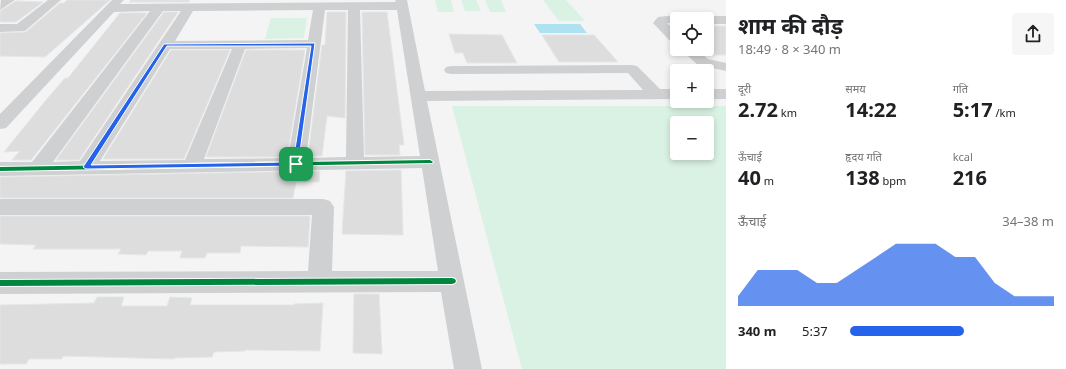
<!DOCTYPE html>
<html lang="hi">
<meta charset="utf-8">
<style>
:root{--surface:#fff;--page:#f6f6f6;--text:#202124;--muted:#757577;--accent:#2563eb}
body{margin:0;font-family:"Noto Sans","Noto Sans Devanagari",sans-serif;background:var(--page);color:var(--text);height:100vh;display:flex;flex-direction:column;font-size:15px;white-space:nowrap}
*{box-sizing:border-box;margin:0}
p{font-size:13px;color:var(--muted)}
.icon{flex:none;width:22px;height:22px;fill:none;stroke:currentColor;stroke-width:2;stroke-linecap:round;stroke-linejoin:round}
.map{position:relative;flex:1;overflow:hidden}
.sheet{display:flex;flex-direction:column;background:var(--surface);width:340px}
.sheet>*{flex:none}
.controls{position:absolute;left:670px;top:12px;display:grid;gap:8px}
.controls a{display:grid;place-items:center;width:44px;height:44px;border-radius:4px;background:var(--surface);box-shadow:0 2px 6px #0003;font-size:20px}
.pin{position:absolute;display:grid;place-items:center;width:34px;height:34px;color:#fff;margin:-17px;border-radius:8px;box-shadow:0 2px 6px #0006}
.round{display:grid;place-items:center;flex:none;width:42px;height:42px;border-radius:4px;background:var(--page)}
.head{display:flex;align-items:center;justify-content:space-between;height:68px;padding:0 12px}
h1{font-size:22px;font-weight:700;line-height:30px}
.stats{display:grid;grid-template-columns:repeat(3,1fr);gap:6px;height:68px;padding:4px 12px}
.stats div{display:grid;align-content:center}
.stats b{font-size:20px;font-weight:700}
.stats small{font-size:11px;font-weight:400}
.stats p{font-size:11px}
.chart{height:112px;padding:8px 12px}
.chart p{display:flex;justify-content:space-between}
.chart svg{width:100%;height:72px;margin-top:4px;fill:var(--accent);opacity:.7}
ul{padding:0 12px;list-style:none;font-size:13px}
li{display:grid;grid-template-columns:64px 48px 1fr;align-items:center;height:30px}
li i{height:10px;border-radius:5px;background:var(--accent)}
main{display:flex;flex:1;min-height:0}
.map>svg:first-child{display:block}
</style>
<main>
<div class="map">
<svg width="726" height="369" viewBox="0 0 726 369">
<rect width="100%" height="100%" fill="#f4f4f4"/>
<g fill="#d9f2e3" fill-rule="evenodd">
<polygon points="435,0 451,0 454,12 438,12"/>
<polygon points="461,0 476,0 481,11 465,11"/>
<polygon points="485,0 501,0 506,12 490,12"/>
<polygon points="543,0 566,0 585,21 559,21"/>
<polygon points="271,18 307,18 304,38 265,39"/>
<path d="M452,106H726V369H522ZM677,123H707V153H677Z"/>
</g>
<polygon fill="#aee2f0" points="534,24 580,24 587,33 540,33"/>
<g fill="#ddddde" stroke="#e5e6e7">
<polygon points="67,0 110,0 45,57 0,56 0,33 26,32 60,3 64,3"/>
<polygon points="131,0 190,0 189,2 129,2"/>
<polygon points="16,1 43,2 16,22 0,22 0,11"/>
<polygon points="164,12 178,12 79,160 56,160"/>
<polygon points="327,12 346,12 345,118 327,116 322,156 308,156 322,45 325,45"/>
<polygon points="362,12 387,12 404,145 399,145 400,155 365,155"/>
<polygon points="120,13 147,13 31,160 12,160 20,151 4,152 46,100 65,78 68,78"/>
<rect x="707" y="26" width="19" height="29"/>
<polygon points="449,34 502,35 517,63 467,63 463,53 455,53"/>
<polygon points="542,35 594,35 618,62 559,62"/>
<polygon points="171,50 230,50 184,159 103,159"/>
<polygon points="246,50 305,50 287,157 206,157"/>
<polygon points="401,170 403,235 342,234 346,171"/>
<polygon points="320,171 319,182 296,182 293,198 0,198 0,177"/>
<polygon points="0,216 310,216 308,247 241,246 240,253 207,253 205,258 180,258 182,251 148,251 146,255 118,254 121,249 33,249 36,245 0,244"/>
<polygon points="354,294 379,294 382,354 353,353"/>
<polygon points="97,297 124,297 121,306 167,306 170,297 192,298 190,305 294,305 294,304 323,303 320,351 245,350 245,351 214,352 212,357 174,358 174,359 63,356 62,359 29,359 26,364 0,364 0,305 94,303"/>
</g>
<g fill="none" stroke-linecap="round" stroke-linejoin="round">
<g fill="#ced0d2" fill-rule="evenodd">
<polygon points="15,0 0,10 1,0"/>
<polygon points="48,0 61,0 25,31 0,32 0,24 17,24"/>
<path d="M112,0H124L120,4L396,2L395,0H407L425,91L643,90L628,73L451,74L446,73L444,70L446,67L451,66L632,65L637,66L660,89H677V99L427,101L482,369H454L441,292L0,294V272L308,271L312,215H0V199H323L330,201L334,207L332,271H438L422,168L0,176V162H32L150,11L114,12L6,128L0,129V114ZM313,10L308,40L175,41L193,11ZM325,10H348L346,157L306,158ZM360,10H397L420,156L364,157ZM163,11H181L80,161L53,162ZM307,48L288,158L204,159L245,49ZM170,49H232L185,160L100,161Z"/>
<polygon points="677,15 683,19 677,19 677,23 667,23 677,33 677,44 672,43 653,23 658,17"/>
<polygon points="707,16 726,16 726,24 707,24 707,19 701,19"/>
<polygon points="680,49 696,49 708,59 726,63 726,71 698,65"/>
<rect x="707" y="89" width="19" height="10"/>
</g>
<g stroke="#fff" stroke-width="2">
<g id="cycleway">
<polygon points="430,160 433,162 432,163 0,171 0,167"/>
<polygon points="452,278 455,279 456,281 455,283 452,284 0,286 0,280"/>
</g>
</g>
<use href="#cycleway" fill="#00873e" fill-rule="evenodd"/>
</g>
<path fill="#2563eb" stroke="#fff" fill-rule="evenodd" d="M315,43L298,166L86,169L83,167L164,44ZM167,46H311L293,162L91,165Z"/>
</svg>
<div class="controls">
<a><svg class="icon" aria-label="locate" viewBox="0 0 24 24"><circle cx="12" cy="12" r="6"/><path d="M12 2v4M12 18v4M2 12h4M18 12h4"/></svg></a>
<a>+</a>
<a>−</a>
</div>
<div class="pin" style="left:296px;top:164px;background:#1e9e55"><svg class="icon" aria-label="arrive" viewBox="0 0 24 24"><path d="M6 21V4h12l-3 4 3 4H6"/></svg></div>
</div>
<section class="sheet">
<div class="head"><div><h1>शाम की दौड़</h1><p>18:49 · 8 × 340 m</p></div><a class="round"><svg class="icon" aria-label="share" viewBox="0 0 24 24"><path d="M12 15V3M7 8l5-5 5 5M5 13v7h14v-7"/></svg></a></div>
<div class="stats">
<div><p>दूरी</p><b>2.72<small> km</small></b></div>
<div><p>समय</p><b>14:22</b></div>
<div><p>गति</p><b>5:17<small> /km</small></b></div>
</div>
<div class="stats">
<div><p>ऊँचाई</p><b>40<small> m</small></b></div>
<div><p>हृदय गति</p><b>138<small> bpm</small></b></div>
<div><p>kcal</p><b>216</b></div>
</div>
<div class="chart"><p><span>ऊँचाई</span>34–38 m</p>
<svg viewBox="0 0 160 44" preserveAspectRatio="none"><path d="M0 44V38L10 22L20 22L30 22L40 30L50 30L60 22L70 14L80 6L90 6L100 6L110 14L120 14L130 30L140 38L150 38L160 38V44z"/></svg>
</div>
<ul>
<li><b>340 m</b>5:37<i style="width:56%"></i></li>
</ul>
</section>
</main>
